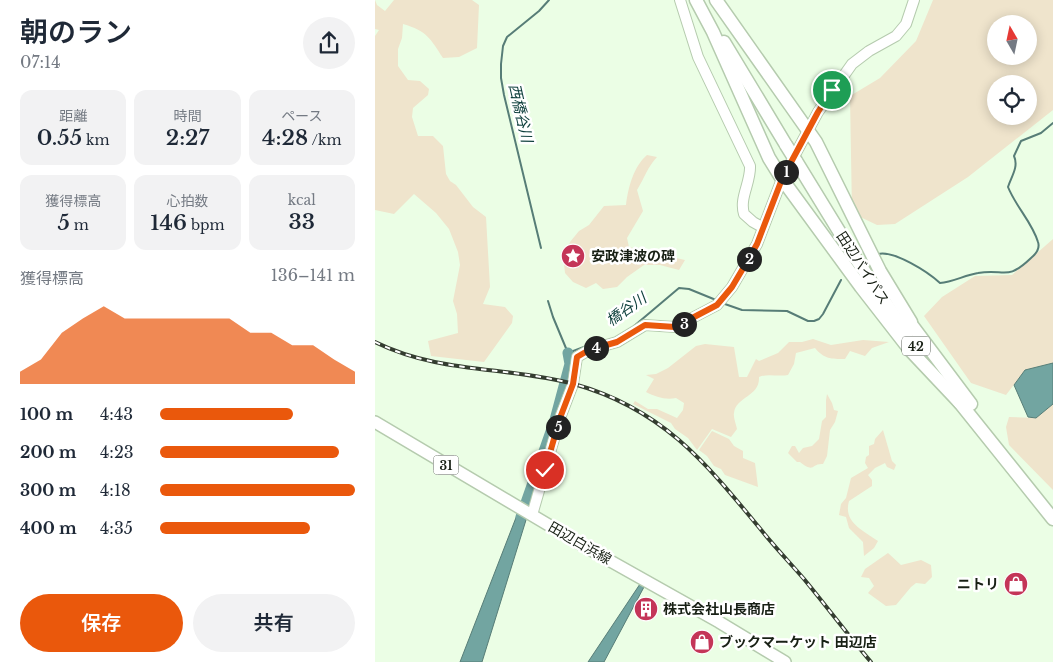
<!DOCTYPE html>
<html lang="ja">
<meta charset="utf-8">
<style>
:root{--surface:#fff;--page:#f2f2f3;--text:#1f2937;--muted:#747a83;--accent:#ea580c}
body{margin:0;font-family:"Libre Baskerville","Noto Sans JP",serif;background:var(--page);color:var(--text);height:100vh;display:flex;flex-direction:column;font-size:19px;white-space:nowrap}
*{box-sizing:border-box;margin:0}
p{font-size:16px;color:var(--muted)}
.icon{flex:none;width:28px;height:28px;fill:none;stroke:currentColor;stroke-width:2;stroke-linecap:round;stroke-linejoin:round}
.map{position:relative;flex:1;overflow:hidden}
.side{display:flex;flex-direction:column;background:var(--surface);width:375px}
.side>*{flex:none}
.needle{width:32px;rotate:351deg}
.buttons{position:absolute;left:612px;top:15px;display:grid;gap:10px}
.buttons a{display:grid;place-items:center;width:50px;height:50px;border-radius:50%;background:var(--surface);box-shadow:0 2px 12px #0003;font-size:25px}
.pin{position:absolute;display:grid;place-items:center;width:42px;height:42px;color:#fff;margin:-21px;border:2px solid #fff;border-radius:50%;box-shadow:0 1px 5px #0007}
.km{position:absolute;width:25px;height:25px;margin:-12px;border-radius:50%;background:#222;color:#fff;font-size:14px;line-height:25px;text-align:center}
.round{display:grid;place-items:center;flex:none;width:52px;height:52px;border-radius:26px;background:var(--page)}
.overview{display:flex;align-items:center;justify-content:space-between;height:85px;padding:0 20px}
h1{font-size:28px;font-weight:600;line-height:38px}
.figures{display:grid;grid-template-columns:repeat(3,1fr);gap:8px;height:85px;padding:5px 20px}
.figures div{display:grid;align-content:center;border-radius:12px;background:var(--page);text-align:center}
.figures b{font-size:21px;font-weight:600}
.figures small{font-size:14px;font-weight:400}
.figures p{font-size:14px}
.chart{height:140px;padding:10px 20px}
.chart p{display:flex;justify-content:space-between}
.chart svg{width:100%;height:90px;margin-top:5px;fill:var(--accent);opacity:.7}
.primary-button{display:flex;gap:10px;margin-top:auto;padding:10px 20px}
.primary-button a{flex:1;height:58px;border-radius:30px;background:var(--accent);color:#fff;font-size:20px;font-weight:600;line-height:58px;text-align:center}
.primary-button a+a{background:var(--page);color:var(--text)}
ul{padding:0 20px;list-style:none;font-size:16px}
li{display:grid;grid-template-columns:80px 60px 1fr;align-items:center;height:38px}
li i{height:12px;border-radius:6px;background:var(--accent)}
main{display:flex;flex:1;min-height:0}
.map>svg:first-child{display:block}
</style>
<main>
<section class="side">
<div class="overview"><div><h1>朝のラン</h1><p>07:14</p></div><a class="round"><svg class="icon" aria-label="share" viewBox="0 0 24 24"><path d="M12 15V3M7 8l5-5 5 5M5 13v7h14v-7"/></svg></a></div>
<div class="figures">
<div><p>距離</p><b>0.55<small> km</small></b></div>
<div><p>時間</p><b>2:27</b></div>
<div><p>ペース</p><b>4:28<small> /km</small></b></div>
</div>
<div class="figures">
<div><p>獲得標高</p><b>5<small> m</small></b></div>
<div><p>心拍数</p><b>146<small> bpm</small></b></div>
<div><p>kcal</p><b>33</b></div>
</div>
<div class="chart"><p><span>獲得標高</span>136–141 m</p>
<svg viewBox="0 0 160 44" preserveAspectRatio="none"><path d="M0 44V38L10 32L20 19L30 12L40 6L50 12L60 12L70 12L80 12L90 12L100 12L110 19L120 19L130 25L140 25L150 32L160 38V44z"/></svg>
</div>
<ul>
<li><b>100 m</b>4:43<i style="width:68%"></i></li>
<li><b>200 m</b>4:23<i style="width:92%"></i></li>
<li><b>300 m</b>4:18<i style="width:100%"></i></li>
<li><b>400 m</b>4:35<i style="width:77%"></i></li>
</ul>
<div class="primary-button"><a>保存</a><a>共有</a></div>
</section>
<div class="map">
<svg width="678" height="662" viewBox="0 0 678 662">
<rect width="100%" height="100%" fill="#ebfee5"/>
<g fill="#efe4cc" fill-rule="evenodd">
<path d="M0,0L2,5L10,11L19,0H97L104,5L102,48L84,57L68,58C55,38 52,31 28,24L27,38L23,49V66L33,80L45,81L54,89L53,95L38,108L37,117L43,136H58L68,146L71,174L75,181L81,185L98,207L111,217L115,287L108,304L130,307L138,316L137,323L109,362L56,356L53,341L83,333L82,314L78,301L85,265L83,252L74,229L61,213L39,194L19,214L0,210V36L4,30L0,29Z"/>
<path d="M558,0H678V110L593,177L520,224L502,225L477,213L475,96L505,78L541,41ZM621,24H654V56H621ZM621,84H654V116H621Z"/>
<path d="M272,155L282,157C272,168 270,177 262,190L268,211L252,238L254,247L310,260L304,270L285,265H269L252,277L242,287L228,289L221,283L211,288L198,282L190,273L189,264L195,242L204,231L214,225L229,206L251,205C253,187 259,166 272,155Z"/>
<polygon points="678,239 678,363 650,370 631,395 596,383 549,316 567,297 600,276 637,275"/>
<path d="M438,339L456,345L488,340L514,342L497,348L490,356L475,351L470,359C456,359 449,359 440,348L421,353L419,364L413,375C403,377 393,373 384,377C385,397 361,396 359,413C358,417 361,424 362,429L356,437L337,429L322,450L313,438L300,429L296,423L258,404L260,401L273,409H282L302,418L308,410L309,403L301,398C290,400 281,397 271,392L279,379L271,375L281,374L293,368L321,346L330,344L359,347L364,377H372L381,359L384,361L403,353L414,342H427Z"/>
<path d="M452,394L457,403L459,410L463,411L460,422L455,430L452,456L448,464C436,463 440,474 425,462H422L413,453L417,446H420L424,453L428,448L437,446L444,439L447,421L451,417V400Z"/>
<polygon points="678,404 678,490 634,445 631,427 634,417 661,418"/>
<path d="M508,430L517,461L521,465L519,470L512,467L510,463L500,468L493,475L497,480V486L474,501C468,522 487,530 503,541L499,548L489,556L488,542L474,528L471,517L464,515L466,504L471,498L476,478L493,468L490,463L491,457L494,455V446L499,444L500,439Z"/>
<polygon points="337,431 354,439 359,446 368,451 368,458 380,463 383,487 350,475 346,469 339,466 332,456 324,450"/>
<polygon points="513,553 526,565 546,560 556,565 557,577 550,584 541,583 536,587 521,605 511,606 493,593 499,586 494,578 486,577 490,569"/>
</g>
<g fill="#72a5a1" stroke="#577d77">
<polygon points="678,363 678,404 661,418 653,417 639,385 650,370"/>
<polygon points="142,515 151,520 107,662 85,662"/>
<polygon points="265,584 269,587 229,662 213,662"/>
</g>
<g fill="none" stroke-linecap="round" stroke-linejoin="round">
<g stroke="#577d77" stroke-width="2">
<polyline points="166,248 129,95 126,78 126,64 128,46 132,37 164,11 174,0"/>
<path d="M503,254C519,250 553,272 565,283C578,282 590,275 603,273C630,268 631,282 656,258C661,254 665,248 663,242C657,222 641,207 633,187C636,177 644,167 639,156L646,141L666,133L678,123"/>
<polyline points="173,301 178,317 193,353 214,345"/>
<polyline points="347,303 367,310 412,311 433,321 439,321 444,319 448,314 466,280"/>
<polyline points="259,326 304,288 314,289 341,300"/>
</g>
<polyline stroke="#72a5a1" stroke-width="11" points="146,517 180,420 195,364 193,353"/>
<g stroke="#b5cbae" stroke-width="12">
<g id="secondary">
<path d="M305,0L323,57L375,166C376,182 364,198 369,214L378,222L387,227"/>
<polyline points="157,515 185,418 198,384 202,357 214,350 242,342 270,325 300,327 342,305 357,287 382,244 407,179 443,112 477,64 494,51 521,36 531,24 539,0"/>
</g>
</g>
<g stroke="#b5cbae" stroke-width="14">
<polyline id="primary" points="0,422 214,549 344,622 410,662"/>
</g>
<g stroke="#b5cbae" stroke-width="15">
<g id="highway">
<polyline points="321,0 338,32 394,158 407,179 486,287 535,350 585,403"/>
<polyline points="341,0 441,142 505,271 536,322"/>
<polyline points="349,42 411,145"/>
<polyline points="421,161 481,259 532,334"/>
<polyline points="530,316 596,404"/>
<polyline points="581,398 678,519"/>
</g>
</g>
<use href="#secondary" stroke="#fff" stroke-width="10"/>
<use href="#primary" stroke="#fff" stroke-width="11"/>
<use href="#highway" stroke="#fff" stroke-width="12"/>
<g stroke="#343d30" stroke-width="4">
<path id="rail" d="M0,342C65,374 132,366 199,384C288,409 331,463 387,531C400,547 415,563 429,579C452,607 473,635 496,662"/>
</g>
<use href="#rail" stroke="#fff" stroke-width="2" stroke-dasharray="5.5" stroke-linecap="butt"/>
<g stroke="#b5cbae" stroke-width="15" stroke-linecap="butt">
<polyline id="highway-bridge" points="411,145 421,161"/>
</g>
<use href="#highway-bridge" stroke="#fff" stroke-width="12"/>
</g>
<g fill="none" stroke-linecap="round" stroke-linejoin="round">
<g stroke="#fff" stroke-width="10">
<polyline id="route" points="170,470 185,418 198,384 202,357 214,350 242,342 270,325 300,327 342,305 357,287 373,260 382,244 407,179 443,112 457,90"/>
</g>
<use href="#route" stroke="#ea580c" stroke-width="6"/>
</g>
<defs>
<g id="sight-disc" transform="scale(1.25)"><circle r="9.5" fill="#c43558" stroke="#fff"/><path d="M0-6L1.8-2.2L6-1.7L2.9 1.2L3.7 5.4L0 3.3L-3.7 5.4L-2.9 1.2L-6-1.7L-1.8-2.2Z" fill="#fff"/></g>
<g id="shop-disc" transform="scale(1.25)"><circle r="9.5" fill="#c43558" stroke="#fff"/><path d="M-5-2.5h2.3a2.7 3.5 0 0 1 5.4 0H5L5.5 6h-11ZM-1.5-2.5h3a1.5 2.3 0 0 0-3 0Z" fill="#fff"/></g>
<g id="building-disc" transform="scale(1.25)"><circle r="9.5" fill="#c43558" stroke="#fff"/><path d="M-4-6H4V6H1V3H-1V6H-4ZM-2.5-4.3h1.7v1.8h-1.7ZM.8-4.3h1.7v1.8H.8ZM-2.5-1h1.7V.8h-1.7ZM.8-1h1.7V.8H.8Z" fill="#fff"/></g>
</defs>
<g fill-rule="evenodd">
<use href="#sight-disc" x="198" y="256"/>
<use href="#shop-disc" x="641" y="584"/>
<use href="#building-disc" x="271" y="609"/>
<use href="#shop-disc" x="327" y="642"/>
</g>
<g text-anchor="middle" dominant-baseline="central" stroke-width="5" stroke-linejoin="round" paint-order="stroke">
<g fill="#fff" stroke="#5d635b" stroke-width="1">
<rect x="527" y="336.5" width="28" height="19" rx="4"/>
<rect x="58.5" y="455.5" width="25" height="19" rx="4"/>
</g>
<g font-size="12" font-weight="bold" fill="#182015">
<text x="541" y="346">42</text>
<text x="71" y="465">31</text>
</g>
<g font-size="14" font-weight="bold" fill="#182015" stroke="#fff" text-anchor="start">
<text x="216" y="256">安政津波の碑</text>
<text x="624" y="584" text-anchor="end">ニトリ</text>
<text x="288" y="609">株式会社山長商店</text>
<text x="344" y="642">ブックマーケット 田辺店</text>
</g>
<g font-size="14" fill="#182015" stroke="#fff">
<text transform="translate(488 268) rotate(57)">田辺バイパス</text>
<text transform="translate(205 543) rotate(30)">田辺白浜線</text>
</g>
<g font-size="15" font-style="italic" fill="#0b3d3a" stroke="#fff">
<text transform="translate(146 113) rotate(77)">西橋谷川</text>
<text transform="translate(251 309) rotate(-35)">橋谷川</text>
</g>
</g>
</svg>
<div class="buttons">
<a><svg class="needle" viewBox="-14 -14 28 28"><path d="M0-13l5 13h-10z" fill="#e53935"/><path d="M0 13l5-13h-10z" fill="#747a83"/></svg></a>
<a><svg class="icon" aria-label="locate" viewBox="0 0 24 24"><circle cx="12" cy="12" r="6"/><path d="M12 2v4M12 18v4M2 12h4M18 12h4"/></svg></a>
</div>
<div class="pin" style="left:457px;top:90px;background:#1e9e55"><svg class="icon" aria-label="arrive" viewBox="0 0 24 24"><path d="M6 21V4h12l-3 4 3 4H6"/></svg></div>
<div class="pin" style="left:170px;top:470px;background:#d93025"><svg class="icon" aria-label="check" viewBox="0 0 24 24"><path d="M5 12l5 5 9-10"/></svg></div>
<b class="km" style="left:411px;top:172px">1</b>
<b class="km" style="left:374px;top:259px">2</b>
<b class="km" style="left:309px;top:324px">3</b>
<b class="km" style="left:221px;top:348px">4</b>
<b class="km" style="left:183px;top:427px">5</b>
</div>
</main>
